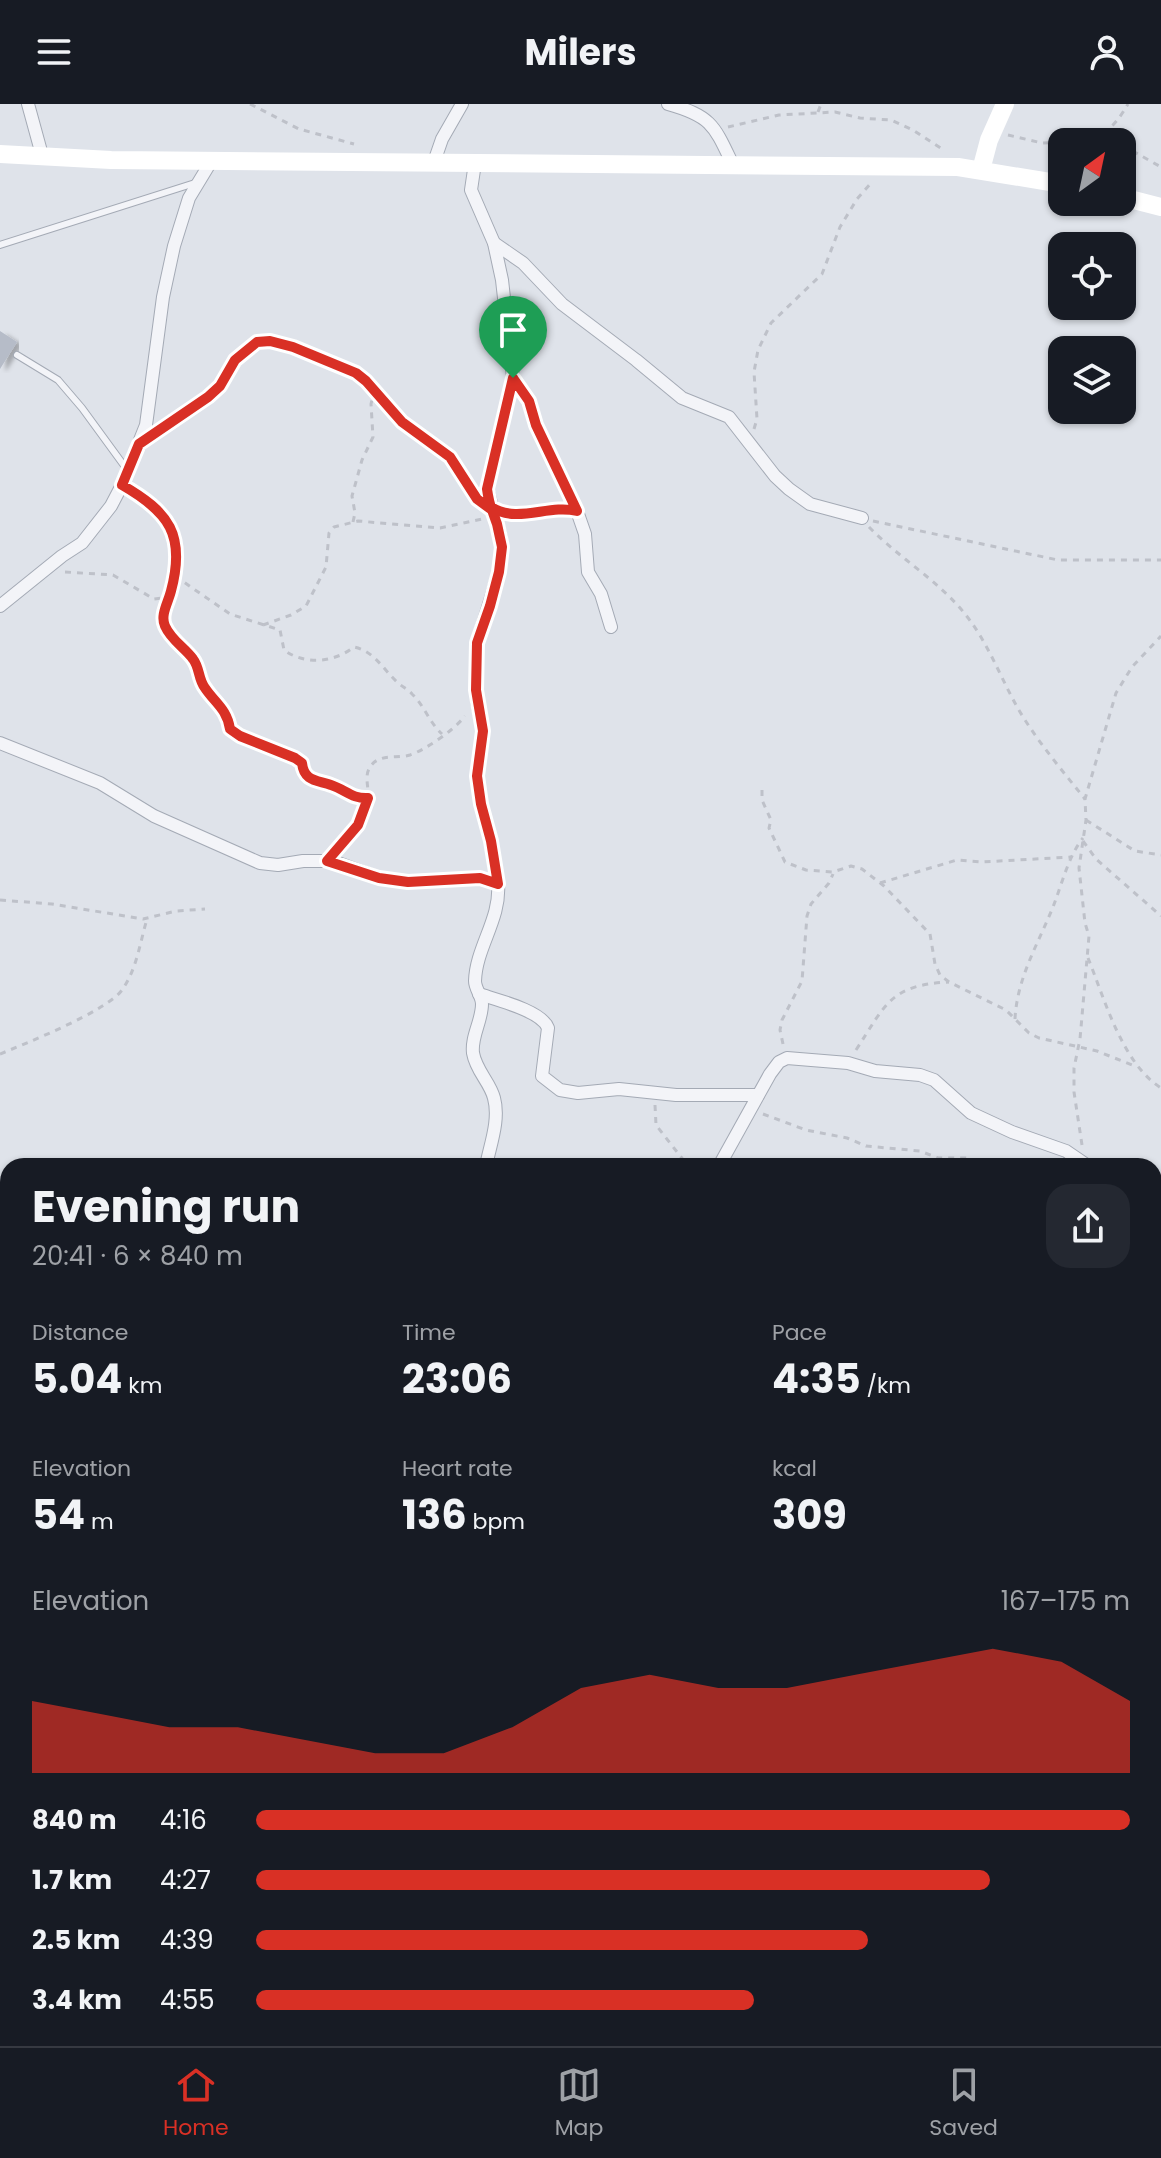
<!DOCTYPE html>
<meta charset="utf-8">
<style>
:root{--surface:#171b24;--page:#242831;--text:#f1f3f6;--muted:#9ea1a6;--line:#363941;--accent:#d93025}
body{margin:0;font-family:Poppins,sans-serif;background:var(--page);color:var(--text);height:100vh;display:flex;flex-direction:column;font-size:30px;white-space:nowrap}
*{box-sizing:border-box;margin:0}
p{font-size:26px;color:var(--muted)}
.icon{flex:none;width:44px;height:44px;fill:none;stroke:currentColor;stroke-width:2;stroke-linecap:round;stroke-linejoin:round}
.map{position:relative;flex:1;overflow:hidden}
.drawer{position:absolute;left:0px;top:1054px;width:1162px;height:888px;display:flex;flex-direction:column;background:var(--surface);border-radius:24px 24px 0 0;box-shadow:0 2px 6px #0004}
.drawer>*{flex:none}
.needle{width:52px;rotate:33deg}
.controls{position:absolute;left:1048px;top:24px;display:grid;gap:16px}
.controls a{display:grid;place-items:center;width:88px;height:88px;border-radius:16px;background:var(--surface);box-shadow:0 2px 6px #0004;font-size:40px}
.pin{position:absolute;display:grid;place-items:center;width:68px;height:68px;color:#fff;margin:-82px -34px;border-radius:50% 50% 50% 0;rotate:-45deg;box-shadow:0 0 8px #0007}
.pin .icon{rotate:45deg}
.round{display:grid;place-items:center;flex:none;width:84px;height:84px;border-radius:24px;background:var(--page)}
.headline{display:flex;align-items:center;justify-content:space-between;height:136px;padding:0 32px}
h1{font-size:44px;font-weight:700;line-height:60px}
.stats{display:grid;grid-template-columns:repeat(3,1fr);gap:12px;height:136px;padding:8px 32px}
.stats div{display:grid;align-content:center}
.stats b{font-size:40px;font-weight:700}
.stats small{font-size:22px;font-weight:400}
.stats p{font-size:22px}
.chart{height:224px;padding:16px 32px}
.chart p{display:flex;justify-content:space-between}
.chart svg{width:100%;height:144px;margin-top:8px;fill:var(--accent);opacity:.7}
ul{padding:0 32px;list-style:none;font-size:26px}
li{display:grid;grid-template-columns:128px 96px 1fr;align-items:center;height:60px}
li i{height:20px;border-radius:10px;background:var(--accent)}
header{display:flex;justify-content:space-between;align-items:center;height:104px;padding:0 32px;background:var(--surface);font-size:36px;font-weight:700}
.tab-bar{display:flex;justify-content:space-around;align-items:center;height:112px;border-top:2px solid var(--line);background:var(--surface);font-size:22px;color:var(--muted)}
.tab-bar a{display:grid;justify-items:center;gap:4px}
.tab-bar .selected{color:var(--accent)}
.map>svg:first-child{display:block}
</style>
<header><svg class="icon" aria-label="menu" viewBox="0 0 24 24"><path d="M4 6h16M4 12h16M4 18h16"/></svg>Milers<svg class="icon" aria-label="person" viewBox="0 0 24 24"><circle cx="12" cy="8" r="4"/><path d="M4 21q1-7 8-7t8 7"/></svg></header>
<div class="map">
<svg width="1161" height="1942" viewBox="0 0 1161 1942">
<defs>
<filter id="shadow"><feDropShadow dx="5.5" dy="3" stdDeviation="2" flood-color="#0004"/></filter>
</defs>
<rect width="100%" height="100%" fill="#dfe3ea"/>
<polygon fill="#b6bcc8" filter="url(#shadow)" points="0,227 17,238 0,265"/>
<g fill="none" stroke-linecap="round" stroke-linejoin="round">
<g stroke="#a4aab5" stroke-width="8">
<g id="lane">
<polyline points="0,141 195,79"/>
<polyline points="17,251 58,276 82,304 128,367"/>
<polyline points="142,338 208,293 220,282 235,256 257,238"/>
</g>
</g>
<g stroke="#a4aab5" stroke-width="14">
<g id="street">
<polyline points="28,0 42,51"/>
<path d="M668,0C711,12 714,21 732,59"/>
<polyline points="434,58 442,35 462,0"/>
<polyline points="475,59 471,86 494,139 502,176 513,274 487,385 500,430 502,443 499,468 477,539 476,554 477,597 483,627 477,672 481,700 491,737 498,780"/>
<polyline points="494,139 523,159 562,200 636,256 682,294 729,313 775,372 789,385 810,400 862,414"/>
<polyline points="513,274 529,297 536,321 577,407"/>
<path d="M491,403C518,420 548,400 577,407L585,430L588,468L601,490L611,523"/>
<polyline points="0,502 62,452 82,439 111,402 122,381 146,321 163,193 174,142 189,94 212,56"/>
<path d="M0,639L100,679L154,712L260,759L278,761L303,757H333L379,774L408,778L480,774L498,780C501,815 476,843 475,877C475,885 482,892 482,900C482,917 471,932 473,949C476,967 490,978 494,994C500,1016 490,1041 486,1062"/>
<path d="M479,890C497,896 542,907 548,924L542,972L560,986L578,989L619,985L676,991H758"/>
<polyline points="719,1062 770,970 779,958 787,954 848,959 875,967 920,971 934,976 971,1009 1012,1028 1066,1047 1088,1062"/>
<polyline points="1154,1127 1161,1114"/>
<polyline points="1154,1539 1161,1542"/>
<polyline points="0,1922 8,1922"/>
<polyline points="74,1942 77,1934"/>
<polyline points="251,1942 256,1934"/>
<polyline points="304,1942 307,1934"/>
<polyline points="332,1942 336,1934"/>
<polyline points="615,1942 620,1934"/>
</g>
</g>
<g stroke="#bec1c9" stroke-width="3" stroke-dasharray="6 6" stroke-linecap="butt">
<polyline points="250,0 299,25 354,40"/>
<polyline points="818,8 821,0"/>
<polyline points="728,23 779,11 835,8 860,14 891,16 913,26 942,45"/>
<polyline points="1008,31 1042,39 1062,38"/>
<path d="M1081,38C1106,31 1115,22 1128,0"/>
<polyline points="1088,38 1109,38"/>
<polyline points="1122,41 1161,63"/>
<polyline points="266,238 293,243 356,269 366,277 402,318 450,353 474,391"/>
<polyline points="754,325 757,315 754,268 758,246 771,219 822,170 840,123 857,95 871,79"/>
<path d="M133,387C173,411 183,441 171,487C168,496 162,506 164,516C166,533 184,543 193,555C200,564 198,575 205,584C215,599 227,605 230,625L240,632L295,654L302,659C305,677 318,676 331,681C346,686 352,695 368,694"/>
<polyline points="873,417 1058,456 1161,456"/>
<polyline points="353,418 355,409 352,392 362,356 373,333 371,300 374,288"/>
<path d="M869,423C899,454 939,477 965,510C991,542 1003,582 1025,616C1043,644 1065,670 1085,695"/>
<polyline points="65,468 113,471 154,495 169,493"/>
<path d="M175,472L230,510L280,526L284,546C304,561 334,559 354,543C374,547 383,565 397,578C402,583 408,585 412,590C424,601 429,618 442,630"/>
<polyline points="263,521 291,511 306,502 326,463 329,429 334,423 358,417 440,424 482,415"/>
<polyline points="762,686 762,696 771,716 769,724 785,758 806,766 833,768 851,762 862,765 884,782 930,830 935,860 940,871 949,878 1006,906 1029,929 1039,934 1097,947 1137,963"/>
<polyline points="1086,716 1135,747 1161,751"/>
<polyline points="1083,737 1096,755 1161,812"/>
<path d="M338,746C352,732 367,714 368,693C369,683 364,672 370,663C379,649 396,655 410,651C427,645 454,626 465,612"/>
<polyline points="880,779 957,756 981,758 1071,753"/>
<polyline points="0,796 52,800 143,815 176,807 205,805"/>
<path d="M1088,854C1105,896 1122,959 1161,984"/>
<path d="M1015,915C1017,874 1038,840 1053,803C1062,780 1068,753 1083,734"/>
<polyline points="783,940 780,926 782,916 802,877 807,812 811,800 829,779 833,770"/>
<path d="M856,946C886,900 890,881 949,878"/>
<path d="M0,950C27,939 107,907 122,886C137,865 140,838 147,815"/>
<polyline points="655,1001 656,1021 688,1062"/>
<polyline points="763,1010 806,1026 847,1034 866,1042 920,1047 938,1054 968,1054 991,1062"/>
<polyline points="1082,1041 1074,988 1074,964 1080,935 1089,832 1085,819 1079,764 1086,716 1085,695 1116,589 1132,563 1161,532"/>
<polyline points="955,1062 964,1055"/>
<polyline points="0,1077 8,1083"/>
<polyline points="0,1169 8,1167"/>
<polyline points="1154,1274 1161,1278"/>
<polyline points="1154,1324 1161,1327"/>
<polyline points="0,1371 8,1368"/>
<polyline points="1154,1387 1161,1402"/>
<polyline points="1154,1497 1161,1483"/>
<polyline points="0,1622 8,1623"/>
<polyline points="1154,1645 1161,1648"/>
<polyline points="0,1695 8,1706"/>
<polyline points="0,1830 8,1830"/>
<polyline points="1154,1897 1161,1895"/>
<polyline points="589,1934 597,1942"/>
<polyline points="962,1934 965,1942"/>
<polyline points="1014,1934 1015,1942"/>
</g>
<use href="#lane" stroke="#f3f4f8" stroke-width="6"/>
<use href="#street" stroke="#f3f4f8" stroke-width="12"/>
<g stroke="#fff" stroke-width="18">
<polyline points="0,50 111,56 958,63 1062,80"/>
<polyline points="981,66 989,36 1005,0"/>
<polyline points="1122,93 1161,103"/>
</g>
</g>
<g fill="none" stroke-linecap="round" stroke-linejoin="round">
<g stroke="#fff" stroke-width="16">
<path id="route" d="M513,274L487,385C488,392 489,399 492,406L477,395L450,353L402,318L366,277L356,269L293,243L270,237L257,238L235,256L220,282L208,293L139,340L122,381C169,408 186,431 171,487C168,499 160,511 165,522C171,536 185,544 193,555C200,564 198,575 205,584C215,599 227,605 230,625L240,632L295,654L302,659C304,678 318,676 331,681C346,686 352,695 368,694L358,721L327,757L379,774L408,778L480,774L498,780L491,737L481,700L477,672L483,627L476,586L477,539L490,502L499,468L502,443L497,420L491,403C518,420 548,400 577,407L536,321L529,297L513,274"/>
</g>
<use href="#route" stroke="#d93025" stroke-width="10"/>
</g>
</svg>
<div class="controls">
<a><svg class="needle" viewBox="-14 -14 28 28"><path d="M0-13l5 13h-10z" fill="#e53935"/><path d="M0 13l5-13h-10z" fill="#9ea1a6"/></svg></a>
<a><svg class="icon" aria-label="locate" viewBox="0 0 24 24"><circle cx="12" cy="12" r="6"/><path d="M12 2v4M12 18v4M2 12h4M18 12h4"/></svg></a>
<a><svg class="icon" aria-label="layers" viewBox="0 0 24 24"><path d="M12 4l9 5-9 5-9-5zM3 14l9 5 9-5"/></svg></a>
</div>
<div class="pin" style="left:513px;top:274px;background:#1e9e55"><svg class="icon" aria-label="arrive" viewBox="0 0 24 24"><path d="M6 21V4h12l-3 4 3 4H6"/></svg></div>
<section class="drawer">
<div class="headline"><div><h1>Evening run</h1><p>20:41 · 6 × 840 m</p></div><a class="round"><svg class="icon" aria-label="share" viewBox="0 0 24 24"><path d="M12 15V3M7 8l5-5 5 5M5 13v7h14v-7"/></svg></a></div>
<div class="stats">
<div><p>Distance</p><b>5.04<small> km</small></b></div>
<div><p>Time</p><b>23:06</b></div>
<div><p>Pace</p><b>4:35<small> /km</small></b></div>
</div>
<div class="stats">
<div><p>Elevation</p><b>54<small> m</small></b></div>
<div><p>Heart rate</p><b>136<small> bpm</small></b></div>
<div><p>kcal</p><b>309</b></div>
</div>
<div class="chart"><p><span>Elevation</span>167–175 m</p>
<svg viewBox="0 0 160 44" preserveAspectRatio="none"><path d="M0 44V22L10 26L20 30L30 30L40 34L50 38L60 38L70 30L80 18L90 14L100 18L110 18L120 14L130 10L140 6L150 10L160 22V44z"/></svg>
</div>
<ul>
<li><b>840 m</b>4:16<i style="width:100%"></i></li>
<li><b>1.7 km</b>4:27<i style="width:84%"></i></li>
<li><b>2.5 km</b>4:39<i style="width:70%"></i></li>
<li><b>3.4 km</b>4:55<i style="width:57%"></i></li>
</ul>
</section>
</div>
<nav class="tab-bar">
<a class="selected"><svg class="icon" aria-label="home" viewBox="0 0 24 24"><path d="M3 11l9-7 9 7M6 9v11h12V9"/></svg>Home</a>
<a><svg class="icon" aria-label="map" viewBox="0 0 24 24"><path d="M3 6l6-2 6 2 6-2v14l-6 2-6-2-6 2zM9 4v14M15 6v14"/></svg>Map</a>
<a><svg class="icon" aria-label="saved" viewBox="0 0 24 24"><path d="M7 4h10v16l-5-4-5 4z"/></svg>Saved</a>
</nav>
